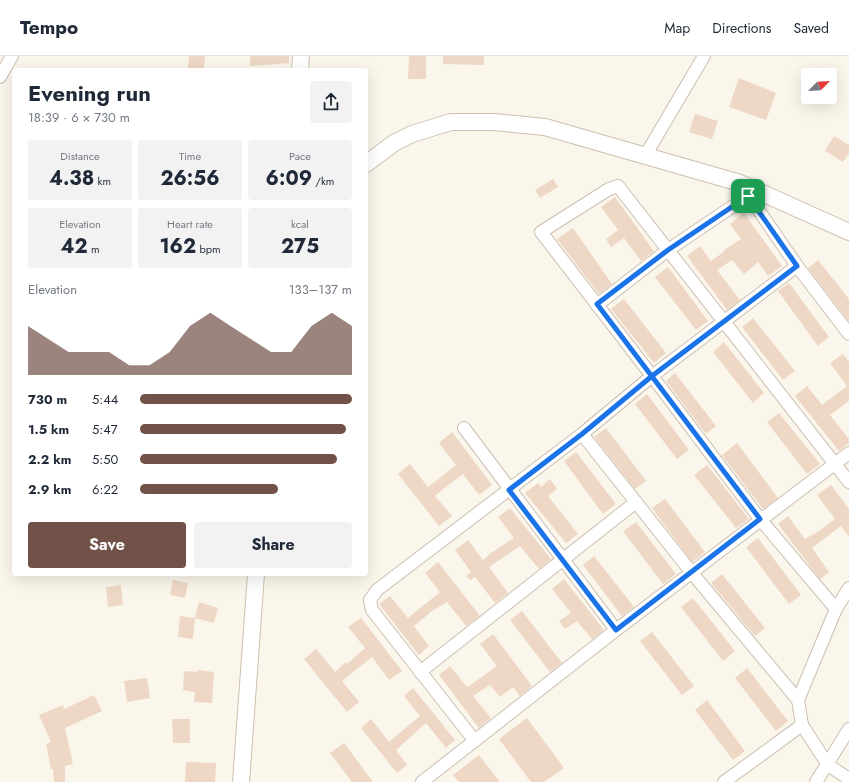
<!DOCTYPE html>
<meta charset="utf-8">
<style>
:root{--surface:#fff;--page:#f2f2f3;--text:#1f2937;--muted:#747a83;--line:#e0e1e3;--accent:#725148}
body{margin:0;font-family:Jost,sans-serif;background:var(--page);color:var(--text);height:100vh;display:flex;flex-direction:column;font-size:15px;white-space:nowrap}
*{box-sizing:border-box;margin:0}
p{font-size:13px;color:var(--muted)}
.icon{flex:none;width:22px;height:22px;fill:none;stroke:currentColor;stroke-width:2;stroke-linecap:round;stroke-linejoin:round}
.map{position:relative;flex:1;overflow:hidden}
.sheet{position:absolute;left:12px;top:12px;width:356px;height:508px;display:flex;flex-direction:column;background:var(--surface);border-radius:4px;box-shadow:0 4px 16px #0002}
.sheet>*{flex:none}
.needle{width:26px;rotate:66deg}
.tools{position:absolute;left:801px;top:12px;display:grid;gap:8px}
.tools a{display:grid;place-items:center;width:36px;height:36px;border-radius:4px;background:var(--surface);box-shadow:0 4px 16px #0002;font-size:20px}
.pin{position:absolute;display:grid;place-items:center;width:34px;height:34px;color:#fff;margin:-17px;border-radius:8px;box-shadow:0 2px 6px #0006}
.round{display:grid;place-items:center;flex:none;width:42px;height:42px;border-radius:4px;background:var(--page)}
.summary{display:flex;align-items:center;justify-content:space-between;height:68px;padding:0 16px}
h1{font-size:22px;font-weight:700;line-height:30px}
.stats{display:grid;grid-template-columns:repeat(3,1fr);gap:6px;height:68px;padding:4px 16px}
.stats div{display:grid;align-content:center;border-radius:4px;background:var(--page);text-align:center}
.stats b{font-size:20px;font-weight:700}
.stats small{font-size:11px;font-weight:400}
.stats p{font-size:11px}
.chart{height:112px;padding:8px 16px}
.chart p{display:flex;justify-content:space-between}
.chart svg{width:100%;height:72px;margin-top:4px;fill:var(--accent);opacity:.7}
.cta{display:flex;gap:8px;margin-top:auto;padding:8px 16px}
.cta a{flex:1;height:46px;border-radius:4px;background:var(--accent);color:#fff;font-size:16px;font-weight:700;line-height:46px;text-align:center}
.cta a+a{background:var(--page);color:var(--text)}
ul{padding:0 16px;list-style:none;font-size:13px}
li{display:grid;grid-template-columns:64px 48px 1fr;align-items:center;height:30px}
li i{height:10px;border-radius:5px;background:var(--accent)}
header{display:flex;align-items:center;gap:24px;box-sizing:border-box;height:56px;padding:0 20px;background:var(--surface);border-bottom:1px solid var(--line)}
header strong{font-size:19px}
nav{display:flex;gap:22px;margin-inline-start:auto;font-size:14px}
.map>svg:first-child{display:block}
</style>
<header>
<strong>Tempo</strong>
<nav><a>Map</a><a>Directions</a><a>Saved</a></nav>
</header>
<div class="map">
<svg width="849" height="726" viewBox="0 0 849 726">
<rect width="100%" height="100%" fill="#fbf6eb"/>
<g fill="#eed8c5">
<polygon points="189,0 205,0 204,14 188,14"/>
<polygon points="250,0 289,0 289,7 250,10"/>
<polygon points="409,0 426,0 426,23 408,23"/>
<polygon points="443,0 484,0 484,9 443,8"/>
<polygon points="739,22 776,37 766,64 729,51"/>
<polygon points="695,58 718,65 712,83 689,76"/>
<polygon points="834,80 849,89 849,97 843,106 825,95"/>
<polygon points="553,123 558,131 540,142 535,134"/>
<polygon points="615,141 654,195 641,205 624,182 611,191 606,183 618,174 601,151"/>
<polygon points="744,157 782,210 768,220 758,206 744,218 732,204 717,214 740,244 727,254 687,200 700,190 711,205 725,195 724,194 741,183 730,168"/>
<polygon points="573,172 612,228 599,238 557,183"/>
<polygon points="818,204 849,243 849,266 808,212"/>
<polygon points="668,211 708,265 696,274 655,221"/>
<polygon points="789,227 829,281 818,290 778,235"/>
<polygon points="624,243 666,297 654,307 611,253"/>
<polygon points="753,262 795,315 783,324 742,271"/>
<polygon points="724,286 764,337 753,347 713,296"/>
<polygon points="843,298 849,306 849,345 830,359 849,383 849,387 839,395 795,340 807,330 822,349 847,330 830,307"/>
<polygon points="675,317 716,370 706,378 666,325"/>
<polygon points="647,338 689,394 677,403 635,348"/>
<polygon points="779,357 820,408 807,418 767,366"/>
<polygon points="606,372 646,425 635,433 594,381"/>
<polygon points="452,376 492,429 479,439 463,418 452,426 435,440 452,460 439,470 398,418 410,408 428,431 456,409 439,387"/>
<polygon points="737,387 778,442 763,453 722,399"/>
<polygon points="576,396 616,448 603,458 564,405"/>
<polygon points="707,409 749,463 736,472 694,419"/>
<polygon points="550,423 557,433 548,440 578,478 566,487 525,437 538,427 541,431"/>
<polygon points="831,429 849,453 849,481 841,470 812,492 829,516 820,523 778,468 788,460 805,483 819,475 835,463 817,439"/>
<polygon points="665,443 705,496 692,506 652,452"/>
<polygon points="510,452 551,503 539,513 520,490 489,511 508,537 495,547 475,521 470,524 466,520 471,516 455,494 468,484 483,504 491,497 514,482 498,461"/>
<polygon points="636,466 676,518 663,528 623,475"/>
<polygon points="758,482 801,539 789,548 746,491"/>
<polygon points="594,500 634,551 622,560 583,509"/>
<polygon points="438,506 480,560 466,570 447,546 432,555 414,570 429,590 419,599 379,548 390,540 408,562 440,536 425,517"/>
<polygon points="722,518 765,572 755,580 711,527"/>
<polygon points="564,523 604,574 592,583 577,565 565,573 559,565 571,557 552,533"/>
<polygon points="173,524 188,527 185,542 170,539"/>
<polygon points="121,529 123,549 108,551 106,531"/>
<polygon points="693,542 735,595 723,605 681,551"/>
<polygon points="199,546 218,552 214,567 195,562"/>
<polygon points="522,555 562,607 550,616 510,564"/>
<polygon points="180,560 195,562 193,583 178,581"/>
<polygon points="361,562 402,615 389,624 372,601 342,625 359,646 347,656 304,603 316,593 335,616 346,606 347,608 365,592 348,571"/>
<polygon points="652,576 694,630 682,639 640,585"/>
<polygon points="493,578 532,630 520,640 513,631 500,641 490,629 473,640 491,662 479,672 439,619 450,610 467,631 479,623 497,610 480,588"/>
<polygon points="747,612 788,665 776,675 735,622"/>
<polygon points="197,614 214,616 212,647 194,646 195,636 183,634 184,615 197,616"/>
<polygon points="147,622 150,642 127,646 124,625"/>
<polygon points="413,632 455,684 446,692 426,667 396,694 407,709 397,717 361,672 371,663 389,686 420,660 404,640"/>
<polygon points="94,639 102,655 65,672 73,708 65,710 65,726 54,726 53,713 51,713 46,688 51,686 39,659 63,649 64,653"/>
<polygon points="707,644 745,695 733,704 695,654"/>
<polygon points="527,662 564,712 544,726 531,726 499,683"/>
<polygon points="172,663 190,663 190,687 173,687"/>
<polygon points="344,687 373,726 352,726 330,697"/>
<polygon points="479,699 500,726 459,726 453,719"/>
<polygon points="186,706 216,707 215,726 185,726"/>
</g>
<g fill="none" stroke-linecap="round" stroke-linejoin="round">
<g stroke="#ccbfb1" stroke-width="14">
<g id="street">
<polyline points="0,21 12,0"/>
<polyline points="645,100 704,0"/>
<polyline points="740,127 797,210 849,278"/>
<polyline points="597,249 668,194 748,140"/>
<polyline points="464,372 616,574"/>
<polyline points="582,378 692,517 798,644"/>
<polyline points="836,553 760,463 652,320 541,176 609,133 618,130 849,426"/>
<polyline points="420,616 636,446"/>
<polyline points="802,669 828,709 849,723"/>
<polyline points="474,684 372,554 370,544 377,534 582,378 652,320 797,210"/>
<polyline points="422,726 616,574 849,397"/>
<polyline points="724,726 802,669 798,644 836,553 849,532"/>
<polyline points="816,726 849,673"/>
</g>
</g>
<g stroke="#cec0af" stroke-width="18">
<g id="secondary">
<polyline points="300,14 301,0"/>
<polyline points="366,108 394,87 412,78 451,66 494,66 545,71 740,127 849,176"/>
<polyline points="241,726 256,518"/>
</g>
</g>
<use href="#street" stroke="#fff" stroke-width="12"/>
<use href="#secondary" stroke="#fff" stroke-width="16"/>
</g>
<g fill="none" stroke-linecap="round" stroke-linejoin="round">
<g stroke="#fff" stroke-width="8">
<polyline id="route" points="748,140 797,210 652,320 582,378 509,434 616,574 760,463 597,248 668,194 748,140"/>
</g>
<use href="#route" stroke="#1a73e8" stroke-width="5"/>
</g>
</svg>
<div class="tools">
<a><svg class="needle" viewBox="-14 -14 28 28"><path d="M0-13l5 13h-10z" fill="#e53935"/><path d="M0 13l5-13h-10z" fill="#747a83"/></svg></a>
</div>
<div class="pin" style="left:748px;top:140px;background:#1e9e55"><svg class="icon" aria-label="arrive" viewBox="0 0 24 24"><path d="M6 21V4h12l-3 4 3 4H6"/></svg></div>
<section class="sheet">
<div class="summary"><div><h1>Evening run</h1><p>18:39 · 6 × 730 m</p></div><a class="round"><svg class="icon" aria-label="share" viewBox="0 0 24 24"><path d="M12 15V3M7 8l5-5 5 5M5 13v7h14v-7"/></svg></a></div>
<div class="stats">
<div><p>Distance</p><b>4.38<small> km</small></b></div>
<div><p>Time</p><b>26:56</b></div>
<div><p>Pace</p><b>6:09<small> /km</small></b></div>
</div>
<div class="stats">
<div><p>Elevation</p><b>42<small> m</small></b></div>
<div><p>Heart rate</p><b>162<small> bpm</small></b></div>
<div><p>kcal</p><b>275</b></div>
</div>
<div class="chart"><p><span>Elevation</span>133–137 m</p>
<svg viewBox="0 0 160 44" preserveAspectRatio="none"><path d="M0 44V14L10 22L20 30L30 30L40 30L50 38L60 38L70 30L80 14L90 6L100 14L110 22L120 30L130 30L140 14L150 6L160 14V44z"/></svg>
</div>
<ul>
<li><b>730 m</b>5:44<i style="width:100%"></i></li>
<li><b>1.5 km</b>5:47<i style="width:97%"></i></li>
<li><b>2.2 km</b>5:50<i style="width:93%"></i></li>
<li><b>2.9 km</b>6:22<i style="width:65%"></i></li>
</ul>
<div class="cta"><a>Save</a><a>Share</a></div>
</section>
</div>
